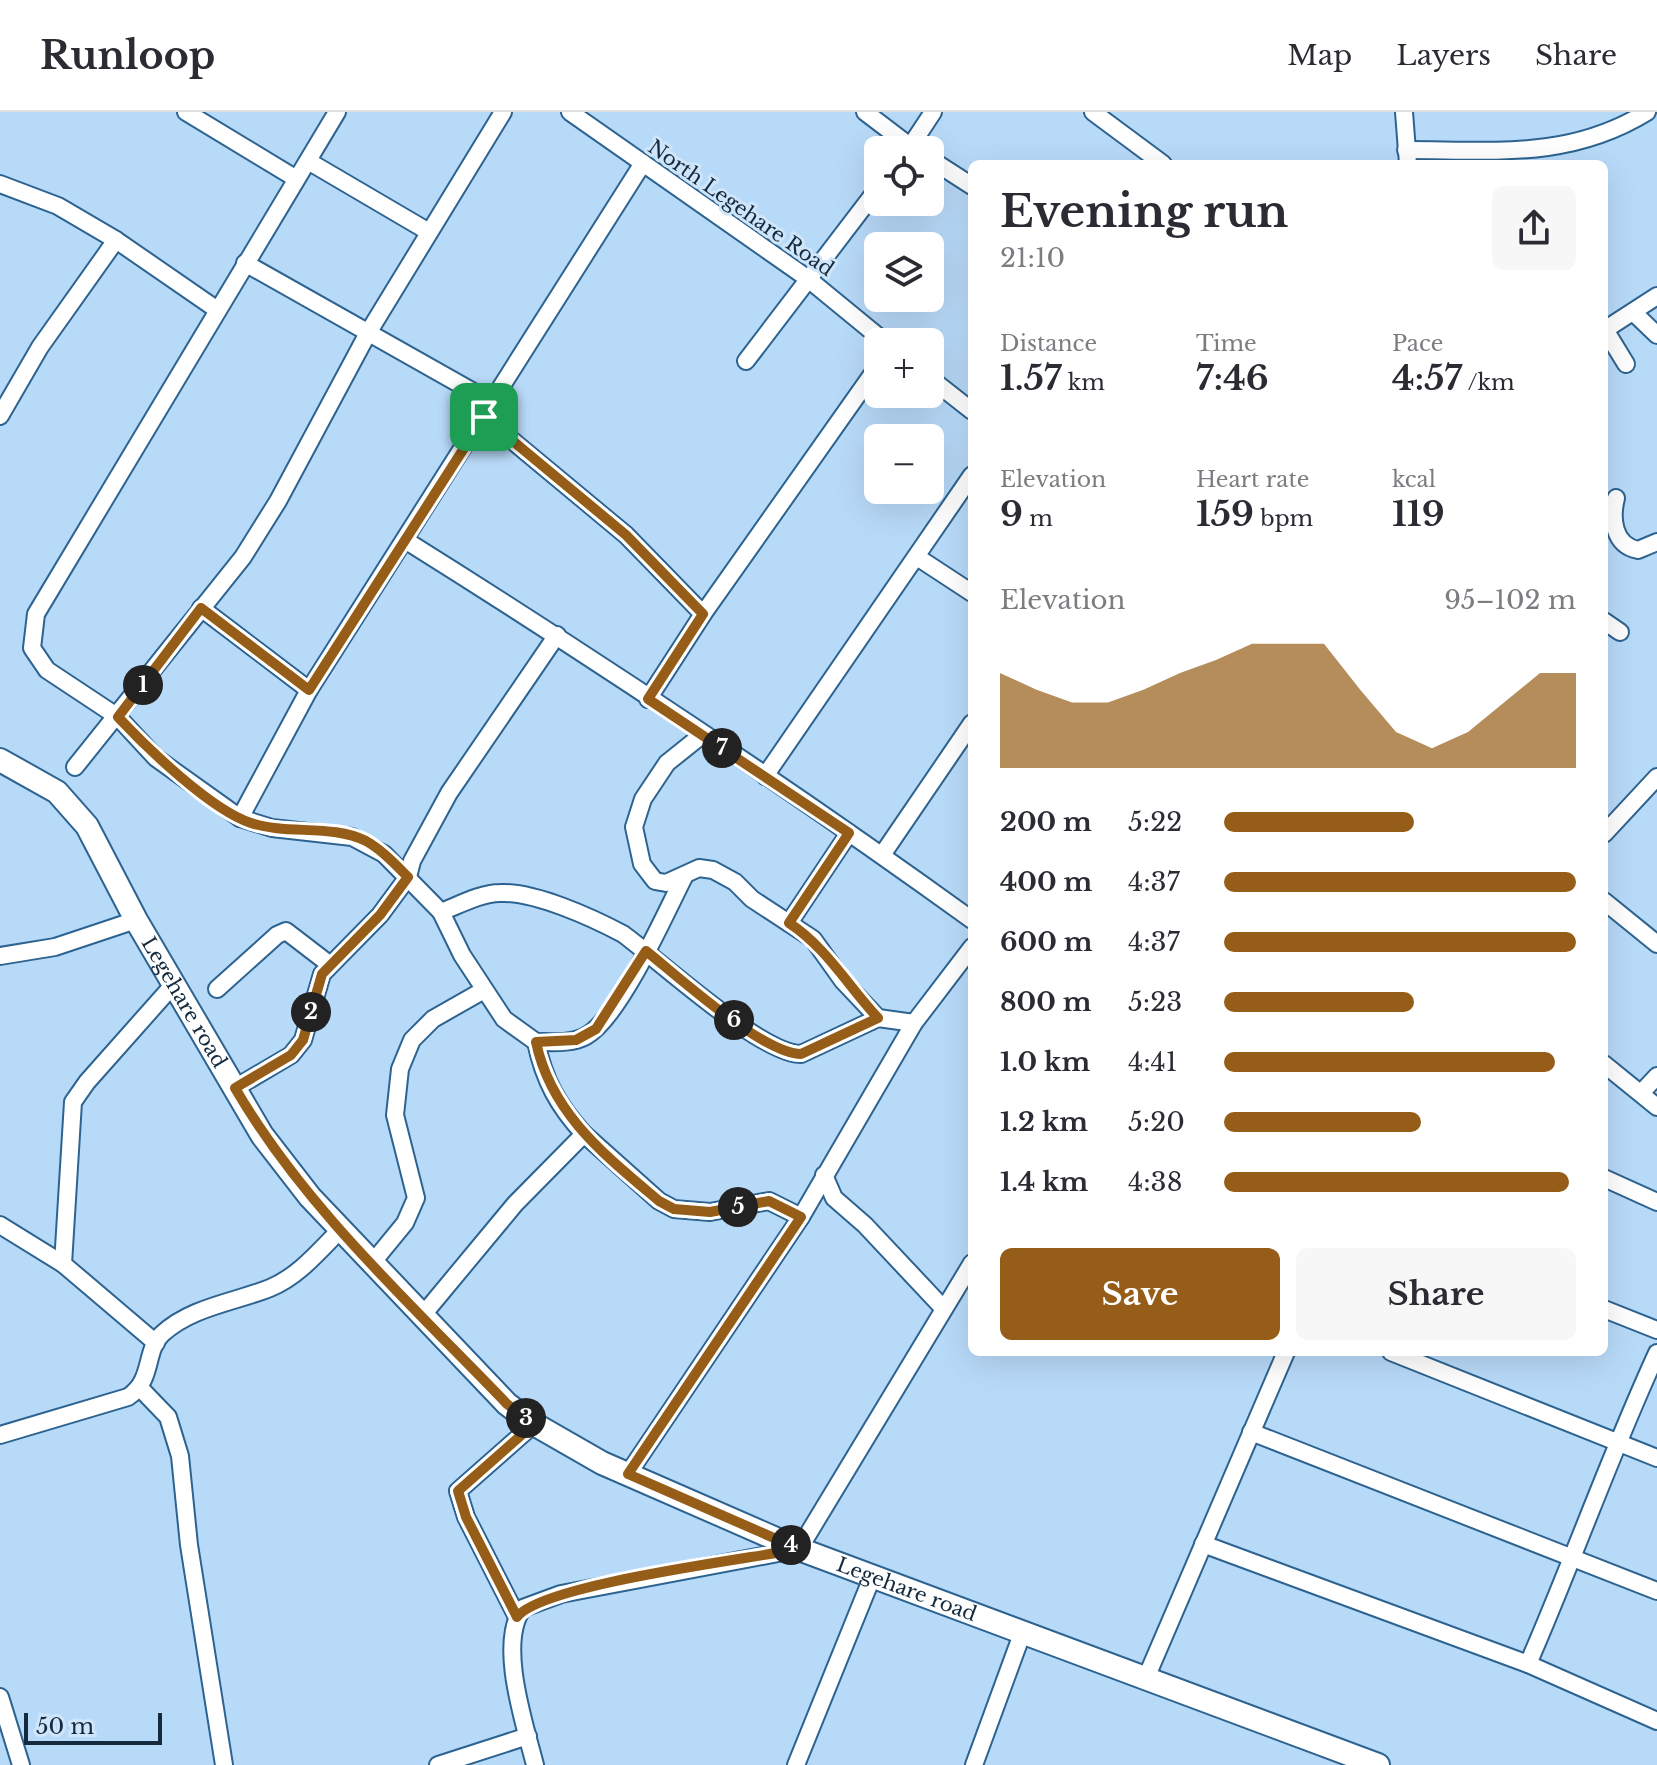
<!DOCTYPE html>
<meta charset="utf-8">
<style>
:root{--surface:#fff;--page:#f7f7f7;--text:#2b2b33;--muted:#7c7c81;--line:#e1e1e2;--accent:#955d17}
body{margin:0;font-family:"Libre Baskerville",serif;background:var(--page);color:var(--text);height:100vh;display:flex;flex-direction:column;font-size:30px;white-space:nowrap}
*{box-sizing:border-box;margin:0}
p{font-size:26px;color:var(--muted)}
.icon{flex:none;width:44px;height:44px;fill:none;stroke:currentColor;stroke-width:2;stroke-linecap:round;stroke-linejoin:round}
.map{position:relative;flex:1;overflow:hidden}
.drawer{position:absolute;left:968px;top:48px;width:640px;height:1196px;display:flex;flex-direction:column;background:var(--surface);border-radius:12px;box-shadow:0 8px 32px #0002}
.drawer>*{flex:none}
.fabs{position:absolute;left:864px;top:24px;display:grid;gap:16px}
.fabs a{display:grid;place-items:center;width:80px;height:80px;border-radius:12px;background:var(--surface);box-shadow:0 8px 32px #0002;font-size:40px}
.scale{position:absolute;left:24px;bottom:20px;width:138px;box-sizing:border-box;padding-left:8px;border:4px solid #142a3e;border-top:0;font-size:22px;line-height:28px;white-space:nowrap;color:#142a3e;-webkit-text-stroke:6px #cfe5fa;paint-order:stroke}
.pin{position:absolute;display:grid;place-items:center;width:68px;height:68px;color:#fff;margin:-34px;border-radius:16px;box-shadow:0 4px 12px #0006}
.km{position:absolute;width:40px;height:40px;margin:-20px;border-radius:50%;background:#222;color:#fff;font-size:22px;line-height:40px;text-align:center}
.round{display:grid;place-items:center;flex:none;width:84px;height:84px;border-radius:12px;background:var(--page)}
.overview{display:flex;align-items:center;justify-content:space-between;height:136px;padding:0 32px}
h1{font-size:44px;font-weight:700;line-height:60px}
.figures{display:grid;grid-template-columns:repeat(3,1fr);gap:12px;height:136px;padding:8px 32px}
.figures div{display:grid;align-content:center}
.figures b{font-size:34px;font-weight:700}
.figures small{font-size:22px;font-weight:400}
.figures p{font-size:22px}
.chart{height:224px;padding:16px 32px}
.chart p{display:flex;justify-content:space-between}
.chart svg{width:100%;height:144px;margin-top:8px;fill:var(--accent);opacity:.7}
.primary-button{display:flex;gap:16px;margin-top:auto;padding:16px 32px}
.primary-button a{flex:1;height:92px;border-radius:12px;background:var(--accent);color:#fff;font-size:32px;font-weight:700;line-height:92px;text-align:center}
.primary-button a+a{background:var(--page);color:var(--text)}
ul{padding:0 32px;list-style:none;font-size:26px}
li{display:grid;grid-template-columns:128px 96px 1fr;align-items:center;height:60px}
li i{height:20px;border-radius:10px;background:var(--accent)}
header{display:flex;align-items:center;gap:48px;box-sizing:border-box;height:112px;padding:0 40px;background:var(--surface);border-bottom:2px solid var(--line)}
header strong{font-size:38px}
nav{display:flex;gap:44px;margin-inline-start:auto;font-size:28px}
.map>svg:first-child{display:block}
</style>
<header>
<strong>Runloop</strong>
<nav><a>Map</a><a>Layers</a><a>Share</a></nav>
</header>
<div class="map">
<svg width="1657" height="1653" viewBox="0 0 1657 1653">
<rect width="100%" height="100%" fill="#b8daf9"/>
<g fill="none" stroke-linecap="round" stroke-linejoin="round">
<g stroke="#2d6390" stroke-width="20">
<g id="minor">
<polyline points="186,0 295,66"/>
<path d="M337,0L36,502L32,536L47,558L118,605L156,646L240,706L272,716L352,725L384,742L441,800L462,843L504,907L536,930C544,968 558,994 584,1022"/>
<polyline points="570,0 807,166 885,230"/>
<polyline points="865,0 915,38"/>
<polyline points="1093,0 1163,52"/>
<polyline points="1404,0 1408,52"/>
<polyline points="908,38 933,0"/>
<path d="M1406,38C1493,38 1569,48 1647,0"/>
<polyline points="930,47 972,74"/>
<polyline points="308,49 429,120"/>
<polyline points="0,72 58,94 116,128 216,197"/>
<polyline points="245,151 493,291"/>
<polyline points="1633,200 1657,223"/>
<polyline points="1604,216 1626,252"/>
<polyline points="1606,217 1657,184"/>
<polyline points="746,249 878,76"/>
<polyline points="930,266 972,299"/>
<polyline points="0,304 40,235 116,128"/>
<polyline points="484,305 626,423 703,502"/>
<path d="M1616,386C1611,406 1613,433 1638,438L1657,430"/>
<path d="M405,428C598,549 788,675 972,808"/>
<polyline points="917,445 972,481"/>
<polyline points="201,496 309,578"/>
<polyline points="1604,509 1620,520"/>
<polyline points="648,587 703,502 878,254"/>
<polyline points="702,623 667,651 643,687 634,715 642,752 655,769 666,771 699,756 713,758 735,770 752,787 813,827 843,869 878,906"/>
<polyline points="75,655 243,445 278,389 368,221 503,0"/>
<polyline points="765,664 972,363"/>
<polyline points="240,706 309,578 643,51"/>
<polyline points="1604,722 1657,665"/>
<polyline points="882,743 972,611"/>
<polyline points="1604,789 1657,832"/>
<path d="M441,800C459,793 481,781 500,781C534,779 593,806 623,822C660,849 761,942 801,942L878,906L914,911"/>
<polyline points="789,811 849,721"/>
<polyline points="0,844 55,835 136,808"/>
<polyline points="217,877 277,823 286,819 329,852"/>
<path d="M536,930C552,930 572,932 586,924C620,905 665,802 684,765"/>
<polyline points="1604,952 1657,995"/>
<polyline points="235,976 291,943 303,928 322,862 380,803 408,765 412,749 449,681 557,523"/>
<polyline points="1642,980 1657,964"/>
<polyline points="824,1063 834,1086 865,1113 943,1196"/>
<polyline points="1604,1066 1657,1090"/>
<polyline points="0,1113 63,1152 156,1231"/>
<polyline points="373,1150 405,1111 416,1086 395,1003 400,957 412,928 433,907 484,878"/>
<polyline points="63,1152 73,990 87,970 174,872"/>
<polyline points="1604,1197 1657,1218"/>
<polyline points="422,1204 515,1092 584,1022 659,1089 674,1097 710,1100 769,1089 801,1105"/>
<polyline points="1391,1240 1657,1346"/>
<polyline points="141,1277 168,1305 180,1344 189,1433 224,1653"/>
<polyline points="1251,1320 1657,1479"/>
<path d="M0,1323L128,1285C154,1268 144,1239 162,1222C191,1195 235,1190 270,1176C299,1164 320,1138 341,1117"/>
<polyline points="628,1362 801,1105 914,911 972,835"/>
<polyline points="1203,1432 1528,1552 1657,1609"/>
<polyline points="517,1505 466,1405 458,1379 534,1312"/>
<path d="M1528,1552C1573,1449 1610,1343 1657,1241"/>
<polyline points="1146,1566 1286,1240"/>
<polyline points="0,1585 21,1653"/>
<polyline points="438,1653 528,1624"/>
<path d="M535,1653C525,1613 497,1531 523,1496L561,1482L799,1437L972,1151"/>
<polyline points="796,1653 873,1463"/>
<polyline points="974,1653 1022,1522"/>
</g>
</g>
<g stroke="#2d6390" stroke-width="26">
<g id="secondary">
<path id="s1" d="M0,648L57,680L87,714L136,808L262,1023L310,1085L507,1292L534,1312L602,1351L799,1437L1378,1653"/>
</g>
</g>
<use href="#minor" stroke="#fff" stroke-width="16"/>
<use href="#secondary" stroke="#fff" stroke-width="22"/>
</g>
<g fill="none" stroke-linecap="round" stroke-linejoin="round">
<g stroke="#fff" stroke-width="16">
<path id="route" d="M484,305L626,423L703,502L648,587L849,721L789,811C826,835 848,874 878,906L801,942C763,942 679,865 646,839L596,917L576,928L536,930C551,1002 606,1044 659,1089L674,1097L710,1100L769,1089L801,1105L628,1362L799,1437C749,1447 542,1472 517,1505L466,1405L458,1379L534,1312L507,1292C412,1193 304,1095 235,976L291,943L303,928L322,862L380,803L408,765C395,752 382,738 366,729C332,712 288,723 251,711C211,698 147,636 118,605L201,496L309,578Z"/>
</g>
<use href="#route" stroke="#955d17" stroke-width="10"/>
</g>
<g text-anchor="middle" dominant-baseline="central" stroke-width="6" stroke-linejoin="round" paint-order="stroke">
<g font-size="20" fill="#142a3e" stroke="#cfe5fa">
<text transform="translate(741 96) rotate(35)">North Legehare Road</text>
<text stroke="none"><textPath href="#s1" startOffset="312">Legehare road</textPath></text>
<text stroke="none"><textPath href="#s1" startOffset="1272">Legehare road</textPath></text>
</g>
</g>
</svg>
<div class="fabs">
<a><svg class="icon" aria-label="locate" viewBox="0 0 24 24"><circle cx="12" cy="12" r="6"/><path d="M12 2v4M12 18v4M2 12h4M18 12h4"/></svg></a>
<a><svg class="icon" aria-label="layers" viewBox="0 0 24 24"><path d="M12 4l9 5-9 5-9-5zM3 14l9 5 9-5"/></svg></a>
<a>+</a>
<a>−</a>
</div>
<div class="scale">50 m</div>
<div class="pin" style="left:484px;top:305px;background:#1e9e55"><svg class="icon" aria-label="arrive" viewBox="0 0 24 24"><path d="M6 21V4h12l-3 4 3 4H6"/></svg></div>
<b class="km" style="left:143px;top:573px">1</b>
<b class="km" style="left:311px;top:900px">2</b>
<b class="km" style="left:526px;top:1306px">3</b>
<b class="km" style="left:791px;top:1433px">4</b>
<b class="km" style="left:738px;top:1095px">5</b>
<b class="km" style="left:734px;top:908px">6</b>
<b class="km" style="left:722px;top:636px">7</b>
<section class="drawer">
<div class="overview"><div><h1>Evening run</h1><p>21:10</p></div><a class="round"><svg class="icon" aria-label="share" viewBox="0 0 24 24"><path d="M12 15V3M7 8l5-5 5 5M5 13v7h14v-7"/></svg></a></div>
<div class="figures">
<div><p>Distance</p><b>1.57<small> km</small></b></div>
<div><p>Time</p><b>7:46</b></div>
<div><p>Pace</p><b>4:57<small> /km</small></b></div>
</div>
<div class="figures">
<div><p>Elevation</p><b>9<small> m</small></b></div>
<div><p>Heart rate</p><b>159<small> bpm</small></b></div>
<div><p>kcal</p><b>119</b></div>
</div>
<div class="chart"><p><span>Elevation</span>95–102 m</p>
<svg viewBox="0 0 160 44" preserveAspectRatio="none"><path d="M0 44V15L10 20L20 24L30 24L40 20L50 15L60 11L70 6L80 6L90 6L100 20L110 33L120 38L130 33L140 24L150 15L160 15V44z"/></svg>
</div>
<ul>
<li><b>200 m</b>5:22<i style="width:54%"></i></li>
<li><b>400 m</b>4:37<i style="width:100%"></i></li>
<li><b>600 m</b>4:37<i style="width:100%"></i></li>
<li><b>800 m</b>5:23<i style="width:54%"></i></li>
<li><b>1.0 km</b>4:41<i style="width:94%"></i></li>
<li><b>1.2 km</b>5:20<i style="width:56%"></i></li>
<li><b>1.4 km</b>4:38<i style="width:98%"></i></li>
</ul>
<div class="primary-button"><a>Save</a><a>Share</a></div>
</section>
</div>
